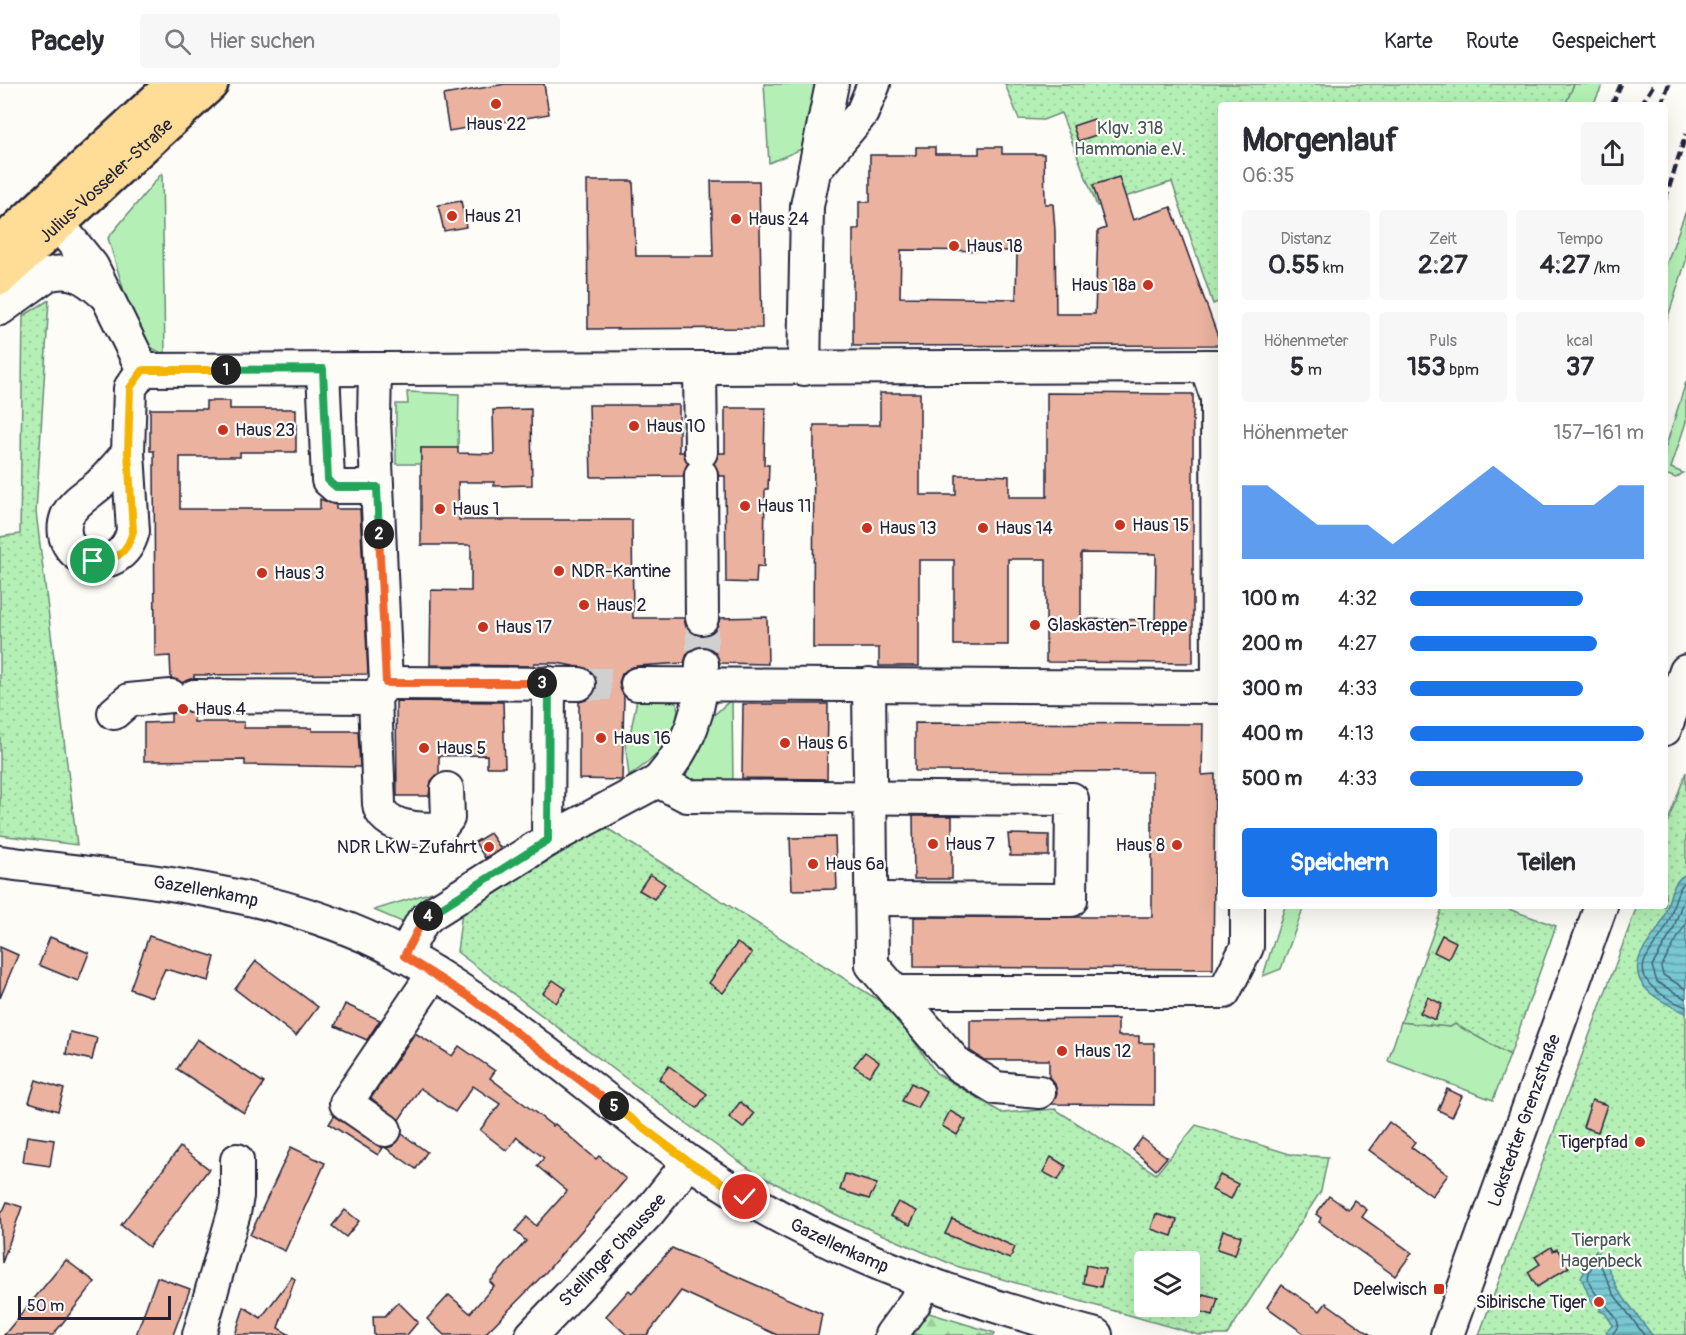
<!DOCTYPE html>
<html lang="de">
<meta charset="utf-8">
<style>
:root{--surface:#fff;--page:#f7f7f7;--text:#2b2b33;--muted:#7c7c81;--line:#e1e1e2;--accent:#1a73e8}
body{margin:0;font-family:Pangolin,sans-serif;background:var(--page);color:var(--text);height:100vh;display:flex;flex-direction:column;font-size:22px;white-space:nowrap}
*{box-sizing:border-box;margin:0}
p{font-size:20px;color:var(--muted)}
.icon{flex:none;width:33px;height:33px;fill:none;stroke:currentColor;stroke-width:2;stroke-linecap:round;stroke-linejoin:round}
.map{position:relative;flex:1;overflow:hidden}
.details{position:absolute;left:1218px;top:18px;width:450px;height:807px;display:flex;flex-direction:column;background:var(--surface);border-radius:6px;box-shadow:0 6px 24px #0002}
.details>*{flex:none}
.tools{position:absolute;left:1134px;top:1167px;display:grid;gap:12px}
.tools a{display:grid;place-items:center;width:66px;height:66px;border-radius:6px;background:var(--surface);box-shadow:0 6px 24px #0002;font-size:30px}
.scale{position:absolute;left:18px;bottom:15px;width:153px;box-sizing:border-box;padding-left:6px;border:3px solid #22223b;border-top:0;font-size:16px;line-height:21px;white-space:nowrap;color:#22223b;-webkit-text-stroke:4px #fdfcf7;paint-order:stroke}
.pin{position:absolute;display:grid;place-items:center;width:51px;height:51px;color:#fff;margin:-26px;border:3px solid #fff;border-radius:50%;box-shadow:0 2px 6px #0007}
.km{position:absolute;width:30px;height:30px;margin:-15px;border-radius:50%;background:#222;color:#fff;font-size:16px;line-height:30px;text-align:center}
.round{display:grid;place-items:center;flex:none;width:63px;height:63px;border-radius:6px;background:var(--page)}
.summary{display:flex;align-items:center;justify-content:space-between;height:102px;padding:0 24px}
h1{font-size:33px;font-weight:800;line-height:45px}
.figures{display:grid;grid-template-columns:repeat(3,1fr);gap:9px;height:102px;padding:6px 24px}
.figures div{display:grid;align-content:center;border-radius:6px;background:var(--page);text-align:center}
.figures b{font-size:26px;font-weight:800}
.figures small{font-size:16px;font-weight:400}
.figures p{font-size:16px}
.chart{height:168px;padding:12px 24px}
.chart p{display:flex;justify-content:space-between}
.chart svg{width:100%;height:108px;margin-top:6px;fill:var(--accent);opacity:.7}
.primary-button{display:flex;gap:12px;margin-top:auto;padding:12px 24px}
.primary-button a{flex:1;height:69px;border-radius:6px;background:var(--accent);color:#fff;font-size:24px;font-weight:800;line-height:69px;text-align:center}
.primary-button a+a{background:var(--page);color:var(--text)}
ul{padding:0 24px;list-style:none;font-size:20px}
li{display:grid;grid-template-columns:96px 72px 1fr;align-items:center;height:45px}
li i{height:15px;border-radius:8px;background:var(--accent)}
header{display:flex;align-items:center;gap:36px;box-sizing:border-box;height:84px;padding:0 30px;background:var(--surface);border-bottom:2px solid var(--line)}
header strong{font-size:28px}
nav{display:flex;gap:33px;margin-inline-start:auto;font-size:21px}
.search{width:420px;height:54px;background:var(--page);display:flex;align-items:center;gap:15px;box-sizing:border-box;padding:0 21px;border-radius:6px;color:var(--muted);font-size:22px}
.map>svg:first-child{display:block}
</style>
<header>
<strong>Pacely</strong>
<div class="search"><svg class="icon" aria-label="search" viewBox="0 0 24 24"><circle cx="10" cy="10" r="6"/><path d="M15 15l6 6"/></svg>Hier suchen</div>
<nav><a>Karte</a><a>Route</a><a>Gespeichert</a></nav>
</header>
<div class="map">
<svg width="1686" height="1251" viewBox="0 0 1686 1251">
<defs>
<pattern id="forest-firs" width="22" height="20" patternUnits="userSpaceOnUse" patternTransform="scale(1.5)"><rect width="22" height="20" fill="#b4f0b5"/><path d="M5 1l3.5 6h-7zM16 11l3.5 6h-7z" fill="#9ace9d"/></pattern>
<pattern id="park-dots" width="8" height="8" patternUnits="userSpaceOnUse" patternTransform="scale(1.5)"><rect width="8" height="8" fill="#b4f0b5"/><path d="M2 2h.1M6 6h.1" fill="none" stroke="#9ace9d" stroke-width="1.8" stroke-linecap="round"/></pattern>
<pattern id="water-rules" width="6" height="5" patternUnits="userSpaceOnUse" patternTransform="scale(1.5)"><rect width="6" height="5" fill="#78c8d2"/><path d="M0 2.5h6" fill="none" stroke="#62a2ac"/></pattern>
</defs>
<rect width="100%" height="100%" fill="#fdfcf7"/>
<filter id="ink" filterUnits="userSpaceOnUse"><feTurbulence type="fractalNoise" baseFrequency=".0167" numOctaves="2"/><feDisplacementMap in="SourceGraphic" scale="12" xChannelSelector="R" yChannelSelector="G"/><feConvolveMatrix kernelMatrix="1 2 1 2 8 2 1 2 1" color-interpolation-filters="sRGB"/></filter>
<g filter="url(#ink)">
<g fill="#b4f0b5" stroke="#6b8978" stroke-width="1.5">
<polygon points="764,0 820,0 804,64 769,79"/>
<polygon points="1574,0 1603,0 1593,21 1565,21"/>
<polygon points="162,89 165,271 139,257 108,154"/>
<polygon points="1686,127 1686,177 1665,242 1665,184"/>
<polygon points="1686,298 1686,338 1671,384 1683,389 1676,394 1665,390 1665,365"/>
<polygon points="407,308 459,310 458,364 421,364 421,380 396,380 396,320 408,320"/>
<path d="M638,610L676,614C685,650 656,674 629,692L625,658L629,656Z"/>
<polygon points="732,615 733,702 690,703 685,695 707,637"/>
<polygon points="445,804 402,838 374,826"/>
<polygon points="1285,822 1304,822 1281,885 1263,892"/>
<polygon points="1401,938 1450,943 1455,940 1510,971 1493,1016 1388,977"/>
</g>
<polygon fill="url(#forest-firs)" stroke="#6b8978" stroke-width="1.5" points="919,1226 995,1249 994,1251 902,1251"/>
<g fill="url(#park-dots)" stroke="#6b8978" stroke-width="1.5" fill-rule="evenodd">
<polygon points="1005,0 1574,0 1565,21 1221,21 1221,217 1213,220 1172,98 1097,122 1061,29 1043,36 1019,35"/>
<polygon points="49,216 36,428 77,761 0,751 0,453 20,450 23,232"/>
<polygon points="1686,688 1686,1251 1479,1251 1637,822 1665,822 1665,745"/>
<path d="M605,743L891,924L936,989L1002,1029L1055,1025L1156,1090L1196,1041L1293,1071L1328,1073L1321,1107L1227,1251H1199L956,1182L841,1133L757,1090L707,1055L457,868L462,828ZM1144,1178H1190V1222H1144Z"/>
<polygon points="1443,822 1500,822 1556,842 1510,971 1455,940 1450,943 1401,938"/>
</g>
<g fill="url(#water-rules)" stroke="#568696" stroke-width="1.5">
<path d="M1686,790V929C1662,918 1626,903 1641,870C1647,858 1658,848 1663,835C1670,819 1669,799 1686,790Z"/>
<polygon points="1596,1167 1607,1181 1618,1206 1652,1251 1608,1251 1606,1248 1613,1241 1605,1229 1600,1227 1600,1222 1592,1219 1581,1193 1584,1189 1582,1184"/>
</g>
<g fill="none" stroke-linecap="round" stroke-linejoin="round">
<g stroke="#446477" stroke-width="1.5">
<path d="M1686,797C1675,806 1674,825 1668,839C1663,851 1654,860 1648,871C1630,897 1667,915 1686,923"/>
<polyline points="1686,808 1673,846 1652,882 1657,898 1686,915"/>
<polyline points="1686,839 1661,883 1663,891 1686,905"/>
<path d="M1612,1251C1614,1247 1619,1244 1618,1239C1614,1221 1571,1200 1596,1179L1602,1184L1613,1209L1644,1251"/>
</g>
</g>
<g fill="#eab29f" stroke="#22223b" stroke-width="1.5" fill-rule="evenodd">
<polygon points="505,0 544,0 549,30 449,47 443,11"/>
<polygon points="1094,35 1099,50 1078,57 1073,42"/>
<path d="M916,63H935V70H979V63H1002V70H1044L1045,120H1053L1055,147L1056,230H1095L1098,147L1106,144L1093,101L1119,93L1133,136L1171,123L1221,261L853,262V145H859V118H870V71H916ZM901,166L1017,167L1016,215L900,213Z"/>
<polygon points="587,97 633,97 636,172 713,172 711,97 759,97 762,244 588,245"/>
<polygon points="461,117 466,143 444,147 438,121"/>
<path d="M880,309H920V411H956V391H988L1009,392V413H1047V309L1193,310V579L1046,578V475H1008V561H954V476H919V582H879V564H813L814,341H880ZM1081,469L1156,470L1155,536L1081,535Z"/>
<polygon points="206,317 230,317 230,325 296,325 296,368 240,368 240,373 180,373 180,425 320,425 320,415 336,421 336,425 360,425 368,590 194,591 194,594 182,599 171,594 170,572 155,573 154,367 150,367 150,325 206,325"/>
<polygon points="589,321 679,321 679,368 683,368 688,380 683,392 591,393"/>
<polygon points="725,324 765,324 764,381 769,381 768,405 765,405 764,483 757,482 756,499 726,498 725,392 719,392 714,379 719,369 725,369"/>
<polygon points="531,325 532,401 494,402 494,398 458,398 459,436 632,436 633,534 684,534 686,543 693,549 703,552 712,549 717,543 720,534 767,533 768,580 720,579 712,565 702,562 693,564 687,570 684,579 637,582 628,585 622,590 619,599 624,611 622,696 579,695 579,618 588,615 594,610 597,601 595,592 589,585 557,579 534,579 534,582 430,581 431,506 471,507 471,461 421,461 421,364 458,364 458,369 494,370 493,326"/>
<polygon points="396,617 503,618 505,683 487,683 487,671 439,672 439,689 431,697 429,712 397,712"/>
<polygon points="743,620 828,620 827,695 742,694"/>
<polygon points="183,625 194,630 194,638 244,638 244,644 312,644 312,647 358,647 360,683 245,681 245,676 144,677 144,639 171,638 171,630"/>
<polygon points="915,639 1203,640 1202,691 1215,690 1213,885 914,883 914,833 1152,833 1152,688 915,687"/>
<polygon points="913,732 952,732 952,795 914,795"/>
<polygon points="490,749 501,765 485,774 475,758"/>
<polygon points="1008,750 1049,751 1049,772 1010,772"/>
<polygon points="835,753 837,805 792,806 790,754"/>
<polygon points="650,790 665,800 654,815 639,806"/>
<polygon points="1442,851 1456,858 1448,875 1434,868"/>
<polygon points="149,852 215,873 209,897 165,885 152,913 130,905"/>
<polygon points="50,853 89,869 78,897 39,881"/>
<polygon points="737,859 752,869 723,909 709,899"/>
<polygon points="0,863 18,871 0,914"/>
<polygon points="256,877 318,923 296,952 235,905"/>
<polygon points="553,896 566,905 556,919 543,909"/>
<polygon points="1428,913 1442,920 1435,936 1420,929"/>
<polygon points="345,920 380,936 367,956 335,942"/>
<polygon points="1118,935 1118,952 1139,952 1139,959 1154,959 1154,1021 1052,1020 1057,1009 1055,1000 1049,993 1049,976 984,976 970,967 970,936"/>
<polygon points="70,948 97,954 92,976 66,970"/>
<polygon points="415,949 452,972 459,962 495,987 490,994 553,1042 555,1040 596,1075 599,1072 626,1095 546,1188 484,1251 444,1251 427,1235 449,1211 470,1229 494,1202 490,1198 526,1157 515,1147 527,1133 536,1142 567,1107 537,1082 544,1074 517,1053 507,1067 480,1046 500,1020 473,1002 455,1028 420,1004 399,1036 371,1014"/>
<polygon points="197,955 264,999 244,1029 177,985"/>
<polygon points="865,968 879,978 869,992 854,982"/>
<polygon points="669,982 707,1010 697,1024 659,995"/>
<polygon points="36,996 64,1005 58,1027 29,1018"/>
<polygon points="911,999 926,1007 917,1024 902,1017"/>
<polygon points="1447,1005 1462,1012 1452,1033 1438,1026"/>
<polygon points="1592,1016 1607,1021 1598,1048 1583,1043"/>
<polygon points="740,1018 754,1030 743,1044 729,1033"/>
<polygon points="950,1027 966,1036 957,1051 942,1042"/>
<polygon points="334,1032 383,1064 378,1071 329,1040"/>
<polygon points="1389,1038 1415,1058 1411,1063 1448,1091 1432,1112 1369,1066"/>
<polygon points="402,1050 427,1068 416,1085 386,1064 393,1062"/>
<polygon points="27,1052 54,1056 50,1082 23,1078"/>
<polygon points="1142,1054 1167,1073 1156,1086 1133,1066"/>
<polygon points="180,1063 209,1085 149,1163 121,1141"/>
<polygon points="291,1063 325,1079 285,1167 250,1151"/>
<polygon points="1051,1073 1066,1082 1058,1096 1043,1088"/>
<polygon points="845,1090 877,1100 869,1115 840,1106"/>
<polygon points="1220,1091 1238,1100 1231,1115 1212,1106"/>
<polygon points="1329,1112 1348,1125 1354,1116 1367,1126 1362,1133 1412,1169 1395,1192 1319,1138 1321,1134 1316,1130"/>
<polygon points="7,1118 22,1123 2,1179 0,1126 3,1127"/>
<polygon points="898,1118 917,1127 910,1141 890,1132"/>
<polygon points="345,1126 359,1137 346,1153 332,1142"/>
<polygon points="1156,1130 1177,1136 1172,1152 1151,1145"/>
<polygon points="952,1135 1015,1163 1010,1175 945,1150"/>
<polygon points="1223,1146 1241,1152 1235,1171 1217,1165"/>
<polygon points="1551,1163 1553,1167 1557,1165 1569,1183 1537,1203 1528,1188 1540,1180 1535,1173"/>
<polygon points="672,1164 822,1230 818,1251 777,1251 681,1207 647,1251 627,1251 606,1232 629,1206 632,1209"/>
<polygon points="66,1176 95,1198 53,1251 4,1251"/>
<polygon points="1086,1181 1105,1185 1101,1203 1083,1199"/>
<polygon points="157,1193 190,1205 173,1251 136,1251"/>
<polygon points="292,1193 295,1195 278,1244 290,1251 235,1251 244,1223 261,1234"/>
<polygon points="1282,1201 1320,1227 1326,1219 1371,1251 1306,1251 1267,1223"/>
<polygon points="1203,1210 1218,1214 1213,1231 1198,1227"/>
<polygon points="398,1218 418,1238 407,1251 374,1251 373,1232 385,1232"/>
</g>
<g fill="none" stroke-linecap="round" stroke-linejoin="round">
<g stroke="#d1d0d1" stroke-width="32" stroke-dasharray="32 16" stroke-linecap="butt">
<polyline points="702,534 702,579"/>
<polyline points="579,600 637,600"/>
</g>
<g stroke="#22223b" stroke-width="36">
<g id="minor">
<polyline points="820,80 862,29 874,0"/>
<polyline points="58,140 92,182 143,286 1221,282"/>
<path d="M0,225L47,191C71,183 86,194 104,210"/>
<polyline points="1206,282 1217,314 1218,601"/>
<polyline points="700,284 701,368"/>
<polyline points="804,285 807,122 832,0"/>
<polyline points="323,286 328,396 336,403 377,403"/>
<path d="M128,369C119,379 110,390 100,400C89,410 73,418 67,432C51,476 120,500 133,447L128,369L130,304L143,286"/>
<polyline points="701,391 702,534"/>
<polyline points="386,599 579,600"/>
<polyline points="637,600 1221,603"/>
<polyline points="869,600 872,881 895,908 1224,908 1247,863 1247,822"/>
<polyline points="194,612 375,613 386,599 374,335 375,285"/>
<path d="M375,613L379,720C381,743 423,748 441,743L448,734L447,705"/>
<polyline points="114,629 129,616 171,612"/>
<polyline points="1665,645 1686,587"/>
<path d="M658,697C689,662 702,627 702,580"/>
<polyline points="548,756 549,599"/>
<path id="s1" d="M0,778C128,795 262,803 380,859C489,912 588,1007 688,1077C811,1162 953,1214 1096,1251"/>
<polyline points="404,872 422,838 431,830 548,756 658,697 687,712 1072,715 1071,816 872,815"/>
<polyline points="895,908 958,981 996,1004 1039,1008"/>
<polyline points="385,1046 346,1019 434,889"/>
<polyline points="199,1251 234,1129 237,1112 237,1076"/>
<path id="s2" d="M532,1251L649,1128L689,1078"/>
<polyline points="891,1251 915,1218 924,1199"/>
<path id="s3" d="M1447,1251L1601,822"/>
</g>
</g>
<g stroke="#22223b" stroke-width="38">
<g id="major">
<polyline points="0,160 173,0"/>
<path id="s4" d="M0,194L211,0"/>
</g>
</g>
<use href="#minor" stroke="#fdfcf7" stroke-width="32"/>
<use href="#major" stroke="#ffdd96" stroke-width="33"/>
<g stroke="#22223b" stroke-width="4.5" stroke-dasharray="9 4.5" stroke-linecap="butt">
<polyline points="1612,21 1621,0"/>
<polyline points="1641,21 1654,0"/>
<polyline points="1661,21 1669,0"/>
<polyline points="1665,116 1686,50"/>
</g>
</g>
</g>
<g fill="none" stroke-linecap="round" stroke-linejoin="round" filter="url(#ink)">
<g stroke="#fff" stroke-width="12">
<path id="split-1" d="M93,477C114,479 128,468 133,447L128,369L130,304L143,286H226"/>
</g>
<g stroke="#fff" stroke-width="12">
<polyline id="split-2" points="226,286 323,285 328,396 336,403 377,403 379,450"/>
</g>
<g stroke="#fff" stroke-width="12">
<polyline id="split-3" points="379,450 386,599 542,599"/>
</g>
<g stroke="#fff" stroke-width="12">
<polyline id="split-4" points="428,832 548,756 549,599 542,599"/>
</g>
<g stroke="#fff" stroke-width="12">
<polyline id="split-5" points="428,832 422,838 404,872 471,914 614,1022"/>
</g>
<g stroke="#fff" stroke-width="12">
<polyline id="split-6" points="614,1022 689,1078 745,1113"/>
</g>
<use href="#split-1" stroke="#f5b400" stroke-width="8"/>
<use href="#split-2" stroke="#22a559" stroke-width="8"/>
<use href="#split-3" stroke="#f0652b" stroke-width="8"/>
<use href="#split-4" stroke="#22a559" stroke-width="8"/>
<use href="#split-5" stroke="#f0652b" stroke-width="8"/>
<use href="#split-6" stroke="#f5b400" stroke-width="8"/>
</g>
<g fill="#c8321e" stroke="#fdfcf7" stroke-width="2">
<circle cx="496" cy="20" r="6"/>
<circle cx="452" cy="132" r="6"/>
<circle cx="736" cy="135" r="6"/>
<circle cx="954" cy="162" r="6"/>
<circle cx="1148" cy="201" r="6"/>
<circle cx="634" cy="342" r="6"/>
<circle cx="223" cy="346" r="6"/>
<circle cx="745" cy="422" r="6"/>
<circle cx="440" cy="425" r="6"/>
<circle cx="1120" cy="441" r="6"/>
<circle cx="867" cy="444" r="6"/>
<circle cx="983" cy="444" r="6"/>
<circle cx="559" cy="487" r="6"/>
<circle cx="262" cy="489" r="6"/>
<circle cx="584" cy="521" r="6"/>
<circle cx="1035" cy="541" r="6"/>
<circle cx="483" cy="543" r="6"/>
<circle cx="183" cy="625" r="6"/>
<circle cx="601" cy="654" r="6"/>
<circle cx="785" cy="659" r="6"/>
<circle cx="424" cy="664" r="6"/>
<circle cx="933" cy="760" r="6"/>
<circle cx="1177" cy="761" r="6"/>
<circle cx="489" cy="763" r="6"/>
<circle cx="813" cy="780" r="6"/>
<circle cx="1062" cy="967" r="6"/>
<circle cx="1640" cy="1058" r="6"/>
<rect x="1433" y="1199" width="12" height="12" rx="3"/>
<circle cx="1599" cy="1218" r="6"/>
</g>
<g text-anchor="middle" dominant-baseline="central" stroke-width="4.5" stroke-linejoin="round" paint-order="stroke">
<g font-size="18" fill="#22223b" stroke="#fdfcf7" text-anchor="start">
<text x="496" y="40" text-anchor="middle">Haus 22</text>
<text x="464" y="132">Haus 21</text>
<text x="748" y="135">Haus 24</text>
<text x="966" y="162">Haus 18</text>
<text x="1136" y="201" text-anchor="end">Haus 18a</text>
<text x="646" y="342">Haus 10</text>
<text x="235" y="346">Haus 23</text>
<text x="757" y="422">Haus 11</text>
<text x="452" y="425">Haus 1</text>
<text x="1132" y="441">Haus 15</text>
<text x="879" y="444">Haus 13</text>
<text x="995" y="444">Haus 14</text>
<text x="571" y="487">NDR-Kantine</text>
<text x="274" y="489">Haus 3</text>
<text x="596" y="521">Haus 2</text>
<text x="1047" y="541">Glaskasten-Treppe</text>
<text x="495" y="543">Haus 17</text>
<text x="195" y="625">Haus 4</text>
<text x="613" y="654">Haus 16</text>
<text x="797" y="659">Haus 6</text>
<text x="436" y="664">Haus 5</text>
<text x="945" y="760">Haus 7</text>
<text x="1165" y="761" text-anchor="end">Haus 8</text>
<text x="477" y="763" text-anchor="end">NDR LKW-Zufahrt</text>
<text x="825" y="780">Haus 6a</text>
<text x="1074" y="967">Haus 12</text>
<text x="1628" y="1058" text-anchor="end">Tigerpfad</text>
<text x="1427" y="1205" text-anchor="end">Deelwisch</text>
<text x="1587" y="1218" text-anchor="end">Sibirische Tiger</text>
</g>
<g font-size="18" fill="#46565a" stroke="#fdfcf7">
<text x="1130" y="44">Klgv. 318<tspan x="1130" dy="21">Hammonia e.V.</tspan></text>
<text x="1601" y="1156">Tierpark<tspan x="1601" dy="21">Hagenbeck</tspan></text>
</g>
<g font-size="18" fill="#22223b" stroke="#fdfcf7">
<text stroke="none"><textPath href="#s4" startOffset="144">Julius-Vosseler-Straße</textPath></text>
<text stroke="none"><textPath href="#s1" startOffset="208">Gazellenkamp</textPath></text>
<text stroke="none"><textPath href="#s3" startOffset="228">Lokstedter Grenzstraße</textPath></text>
<text stroke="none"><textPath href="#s1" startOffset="942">Gazellenkamp</textPath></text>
<text stroke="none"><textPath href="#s2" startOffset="117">Stellinger Chaussee</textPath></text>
</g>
</g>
</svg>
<div class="tools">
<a><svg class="icon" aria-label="layers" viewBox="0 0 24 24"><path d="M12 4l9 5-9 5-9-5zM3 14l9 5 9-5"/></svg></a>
</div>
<div class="scale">50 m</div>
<div class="pin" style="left:93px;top:477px;background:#1e9e55"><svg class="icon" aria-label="arrive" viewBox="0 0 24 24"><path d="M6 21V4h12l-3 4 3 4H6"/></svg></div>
<div class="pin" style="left:745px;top:1113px;background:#d93025"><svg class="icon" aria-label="check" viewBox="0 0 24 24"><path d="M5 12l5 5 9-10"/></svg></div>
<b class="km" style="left:226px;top:286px">1</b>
<b class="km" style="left:379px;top:450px">2</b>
<b class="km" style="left:542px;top:599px">3</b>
<b class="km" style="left:428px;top:832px">4</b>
<b class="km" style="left:614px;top:1022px">5</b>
<section class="details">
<div class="summary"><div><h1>Morgenlauf</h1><p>06:35</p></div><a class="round"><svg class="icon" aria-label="share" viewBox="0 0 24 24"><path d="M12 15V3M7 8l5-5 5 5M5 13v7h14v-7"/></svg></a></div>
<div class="figures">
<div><p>Distanz</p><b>0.55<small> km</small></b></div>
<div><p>Zeit</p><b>2:27</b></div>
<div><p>Tempo</p><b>4:27<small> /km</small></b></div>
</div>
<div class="figures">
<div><p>Höhenmeter</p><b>5<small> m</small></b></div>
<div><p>Puls</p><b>153<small> bpm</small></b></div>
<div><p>kcal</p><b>37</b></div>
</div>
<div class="chart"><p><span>Höhenmeter</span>157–161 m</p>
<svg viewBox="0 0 160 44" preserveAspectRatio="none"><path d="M0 44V14L10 14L20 22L30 30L40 30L50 30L60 38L70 30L80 22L90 14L100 6L110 14L120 22L130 22L140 22L150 14L160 14V44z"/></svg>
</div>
<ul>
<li><b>100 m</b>4:32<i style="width:74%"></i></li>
<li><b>200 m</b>4:27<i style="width:80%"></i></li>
<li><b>300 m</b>4:33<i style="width:74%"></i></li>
<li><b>400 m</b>4:13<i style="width:100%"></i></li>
<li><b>500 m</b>4:33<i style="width:74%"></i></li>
</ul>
<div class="primary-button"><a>Speichern</a><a>Teilen</a></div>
</section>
</div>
